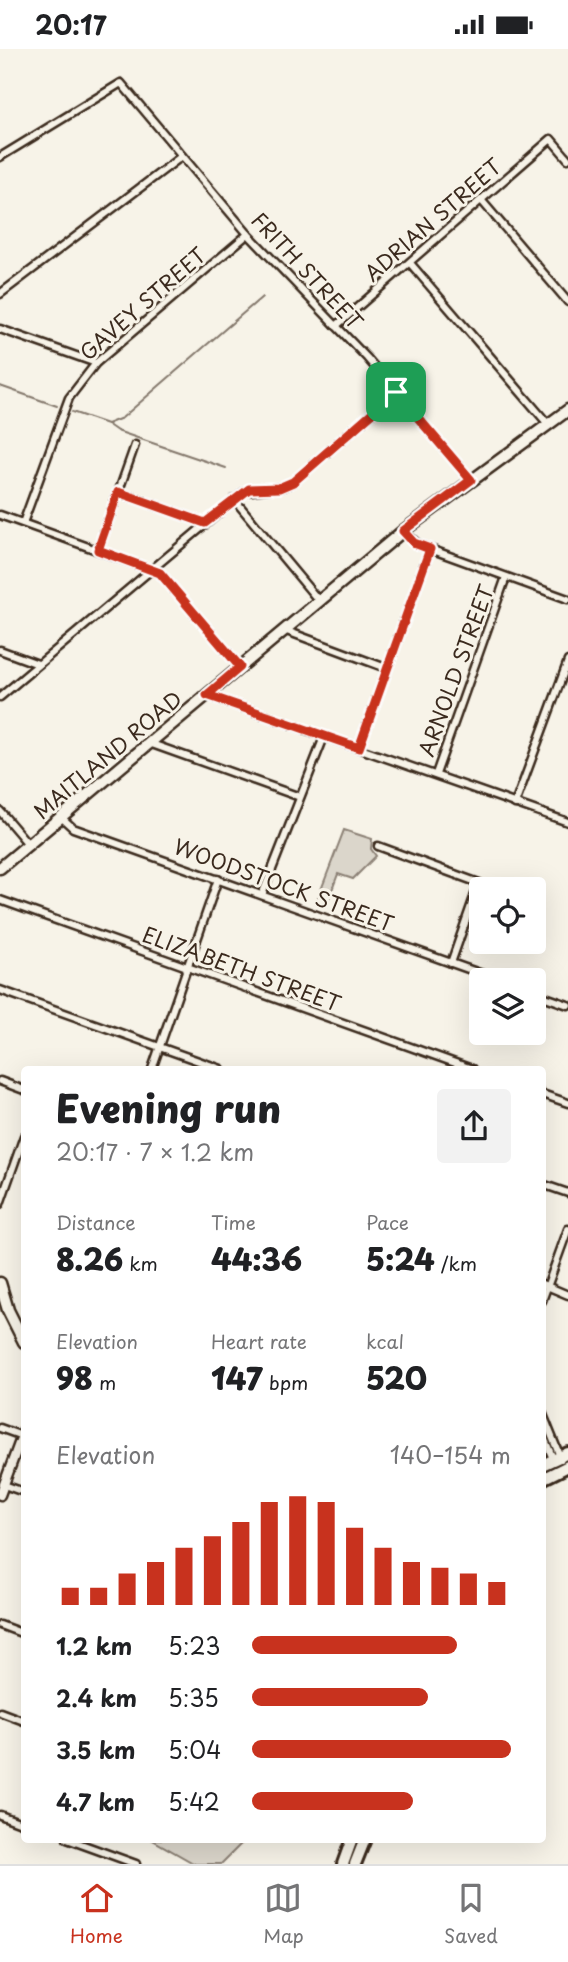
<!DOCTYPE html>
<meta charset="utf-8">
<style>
:root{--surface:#fff;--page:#f2f2f2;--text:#202124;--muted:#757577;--line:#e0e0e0;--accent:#c8321e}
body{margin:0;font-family:"Playpen Sans",sans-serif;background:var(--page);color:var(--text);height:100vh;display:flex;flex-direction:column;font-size:26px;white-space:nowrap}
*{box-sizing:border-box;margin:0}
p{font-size:23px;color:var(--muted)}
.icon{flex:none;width:38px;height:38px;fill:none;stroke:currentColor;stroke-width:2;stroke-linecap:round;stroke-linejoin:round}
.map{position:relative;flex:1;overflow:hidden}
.details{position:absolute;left:21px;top:1017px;width:525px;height:777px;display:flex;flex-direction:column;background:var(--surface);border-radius:7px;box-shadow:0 7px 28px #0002}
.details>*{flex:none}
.controls{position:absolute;left:469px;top:828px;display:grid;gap:14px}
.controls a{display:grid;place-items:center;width:77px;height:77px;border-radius:7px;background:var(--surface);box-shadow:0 7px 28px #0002;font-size:35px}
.pin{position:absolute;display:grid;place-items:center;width:60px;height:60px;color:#fff;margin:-30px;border-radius:14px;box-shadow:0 4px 10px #0006}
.round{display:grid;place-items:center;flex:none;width:74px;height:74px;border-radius:7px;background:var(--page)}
.overview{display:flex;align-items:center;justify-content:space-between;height:119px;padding:0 35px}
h1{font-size:38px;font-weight:800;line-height:52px}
.stats{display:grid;grid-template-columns:repeat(3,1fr);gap:10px;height:119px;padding:7px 35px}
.stats div{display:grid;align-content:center}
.stats b{font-size:30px;font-weight:800}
.stats small{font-size:19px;font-weight:400}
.stats p{font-size:19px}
.chart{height:196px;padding:14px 35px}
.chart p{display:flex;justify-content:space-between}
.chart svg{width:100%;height:126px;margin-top:7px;stroke:var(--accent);stroke-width:6}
ul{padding:0 35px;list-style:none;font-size:23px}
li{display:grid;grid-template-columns:112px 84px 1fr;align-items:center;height:52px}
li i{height:18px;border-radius:9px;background:var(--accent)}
.status{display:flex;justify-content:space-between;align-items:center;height:49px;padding:0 35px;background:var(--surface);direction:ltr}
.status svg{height:19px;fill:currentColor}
.menu{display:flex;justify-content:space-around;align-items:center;height:98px;border-top:2px solid var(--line);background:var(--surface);font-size:19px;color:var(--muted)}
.menu a{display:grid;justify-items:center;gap:4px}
.menu .on{color:var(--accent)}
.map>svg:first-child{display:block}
</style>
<div class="status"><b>20:17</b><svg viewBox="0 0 49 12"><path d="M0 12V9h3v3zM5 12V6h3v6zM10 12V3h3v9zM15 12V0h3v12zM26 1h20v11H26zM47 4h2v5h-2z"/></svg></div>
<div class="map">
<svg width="568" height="1815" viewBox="0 0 568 1815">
<rect width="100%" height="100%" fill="#f7f3e8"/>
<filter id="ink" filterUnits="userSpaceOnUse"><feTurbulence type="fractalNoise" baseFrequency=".0143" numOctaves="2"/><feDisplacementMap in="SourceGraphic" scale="14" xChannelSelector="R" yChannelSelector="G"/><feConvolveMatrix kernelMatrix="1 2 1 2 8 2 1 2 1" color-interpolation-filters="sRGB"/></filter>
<g filter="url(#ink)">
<g fill="#dbd6cb" stroke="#8b8074" stroke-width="2">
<polygon points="344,781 372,790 371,800 376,807 353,830 338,825 326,857 316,854"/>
<polygon points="151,1790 246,1790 221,1815 195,1815"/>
</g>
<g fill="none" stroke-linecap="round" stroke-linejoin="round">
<g stroke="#84786c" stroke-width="2">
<polyline points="0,337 57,357"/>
<polyline points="72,363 107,375 117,382 226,419"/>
<polyline points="107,375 122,369 262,248"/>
</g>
<g stroke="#3b2a1e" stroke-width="11">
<g id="minor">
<polyline points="0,108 121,34 248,185 367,309 471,431"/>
<polyline points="482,152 568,253"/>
<polyline points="410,214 548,375"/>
<polyline points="0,245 182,107"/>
<polyline points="336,277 551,90 568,110"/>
<polyline points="0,280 96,314"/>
<polyline points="118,443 205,474"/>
<polyline points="234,450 319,552"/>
<polyline points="0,466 160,524 240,618"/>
<polyline points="23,474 69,349 96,314 248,185"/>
<polyline points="403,482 419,496 568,550"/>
<polyline points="98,501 135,396"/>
<polyline points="284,581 386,619"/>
<polyline points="0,601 38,615"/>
<polyline points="207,646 568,773"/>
<polyline points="0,648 244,443 283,438 293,433 396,343"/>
<polyline points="149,694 300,748"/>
<polyline points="359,699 430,500"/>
<polyline points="436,725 506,528"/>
<polyline points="515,755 568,612"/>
<polyline points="0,762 29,796"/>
<polyline points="61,768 73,779 499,931"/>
<polyline points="378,797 479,834 451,914"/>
<polyline points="262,846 324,688"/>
<polyline points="0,851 472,1020"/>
<polyline points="0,941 221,1020"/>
<polyline points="534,944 568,956"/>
<polyline points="152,1020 218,830"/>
<polyline points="0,1032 24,1041"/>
<polyline points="542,1045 568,1054"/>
<polyline points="542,1135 568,1144"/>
<polyline points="0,1155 24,1087"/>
<polyline points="542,1235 568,1246"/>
<polyline points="542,1252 568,1180"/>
<polyline points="542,1363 561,1410"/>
<polyline points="0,1379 22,1387"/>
<polyline points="542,1384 554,1412"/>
<polyline points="4,1436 24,1443"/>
<polyline points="0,1576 24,1585"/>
<polyline points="0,1663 24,1672"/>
<polyline points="0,1766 24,1775"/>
<polyline points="67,1790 136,1815"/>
</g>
</g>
<g stroke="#3b2a1e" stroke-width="13">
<polyline id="tertiary" points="0,1446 24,1381"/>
</g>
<g stroke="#3b2a1e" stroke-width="15">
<g id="primary">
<polyline points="0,819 403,482 568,361"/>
<polyline points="0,1234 8,1261 24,1293"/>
</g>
</g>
<g stroke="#3b2a1e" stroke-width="16">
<g id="trunk">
<polyline points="542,1416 568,1404"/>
<polyline points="542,1430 568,1417"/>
<polyline points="343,1815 352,1790"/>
<polyline points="355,1815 365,1790"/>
</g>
</g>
<use href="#minor" stroke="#f7f3e8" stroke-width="6"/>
<use href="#tertiary" stroke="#f7f3e8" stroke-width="8"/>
<use href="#primary" stroke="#f7f3e8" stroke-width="10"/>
<use href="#trunk" stroke="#f7f3e8" stroke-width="10"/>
</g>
</g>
<g fill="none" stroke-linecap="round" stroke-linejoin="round" filter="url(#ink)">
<g stroke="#fff" stroke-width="14">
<polygon id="route" points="396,343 471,431 403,482 414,494 430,500 359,699 207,646 240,618 160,524 98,501 118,443 205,474 249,440 279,439 293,433"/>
</g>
<use href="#route" stroke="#c8321e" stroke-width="9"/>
</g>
<g text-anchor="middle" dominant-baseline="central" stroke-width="6" stroke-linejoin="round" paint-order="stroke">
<g font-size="21" fill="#3b2a1e" stroke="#f7f3e8">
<text transform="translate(432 170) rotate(-41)">ADRIAN STREET</text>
<text transform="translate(308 221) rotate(47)">FRITH STREET</text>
<text transform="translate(142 254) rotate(-41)">GAVEY STREET</text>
<text transform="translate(455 621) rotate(-70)">ARNOLD STREET</text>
<text transform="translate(107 705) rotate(-40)">MAITLAND ROAD</text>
<text transform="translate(284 835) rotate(20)">WOODSTOCK STREET</text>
<text transform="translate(242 919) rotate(20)">ELIZABETH STREET</text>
</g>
</g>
</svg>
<div class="controls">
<a><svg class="icon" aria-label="locate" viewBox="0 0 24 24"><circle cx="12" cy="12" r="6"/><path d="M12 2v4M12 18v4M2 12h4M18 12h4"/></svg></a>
<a><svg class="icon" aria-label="layers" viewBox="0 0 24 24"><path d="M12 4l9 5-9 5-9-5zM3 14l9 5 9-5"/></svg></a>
</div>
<div class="pin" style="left:396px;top:343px;background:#1e9e55"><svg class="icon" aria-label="arrive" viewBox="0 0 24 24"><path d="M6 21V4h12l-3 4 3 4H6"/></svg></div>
<section class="details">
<div class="overview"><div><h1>Evening run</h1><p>20:17 · 7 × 1.2 km</p></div><a class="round"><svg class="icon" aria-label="share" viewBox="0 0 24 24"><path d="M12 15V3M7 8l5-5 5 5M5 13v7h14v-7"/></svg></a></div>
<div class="stats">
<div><p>Distance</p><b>8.26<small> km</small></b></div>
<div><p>Time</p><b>44:36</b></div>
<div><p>Pace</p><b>5:24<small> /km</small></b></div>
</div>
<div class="stats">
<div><p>Elevation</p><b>98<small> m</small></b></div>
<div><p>Heart rate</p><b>147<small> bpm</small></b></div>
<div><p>kcal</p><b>520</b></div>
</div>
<div class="chart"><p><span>Elevation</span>140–154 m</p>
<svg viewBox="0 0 160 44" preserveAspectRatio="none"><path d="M5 44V38M15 44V38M25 44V33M35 44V29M45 44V24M55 44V20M65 44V15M75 44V8M85 44V6M95 44V8M105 44V17M115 44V24M125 44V29M135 44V31M145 44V33M155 44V36"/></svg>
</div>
<ul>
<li><b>1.2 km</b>5:23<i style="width:79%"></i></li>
<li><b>2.4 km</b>5:35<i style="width:68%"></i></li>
<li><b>3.5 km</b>5:04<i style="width:100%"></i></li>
<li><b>4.7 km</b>5:42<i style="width:62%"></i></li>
</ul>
</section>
</div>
<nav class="menu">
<a class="on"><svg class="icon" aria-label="home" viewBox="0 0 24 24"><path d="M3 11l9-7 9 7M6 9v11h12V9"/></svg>Home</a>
<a><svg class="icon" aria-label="map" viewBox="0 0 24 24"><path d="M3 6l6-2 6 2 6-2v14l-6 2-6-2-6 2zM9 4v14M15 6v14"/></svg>Map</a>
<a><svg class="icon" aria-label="saved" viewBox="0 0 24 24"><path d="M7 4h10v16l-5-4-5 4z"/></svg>Saved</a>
</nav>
